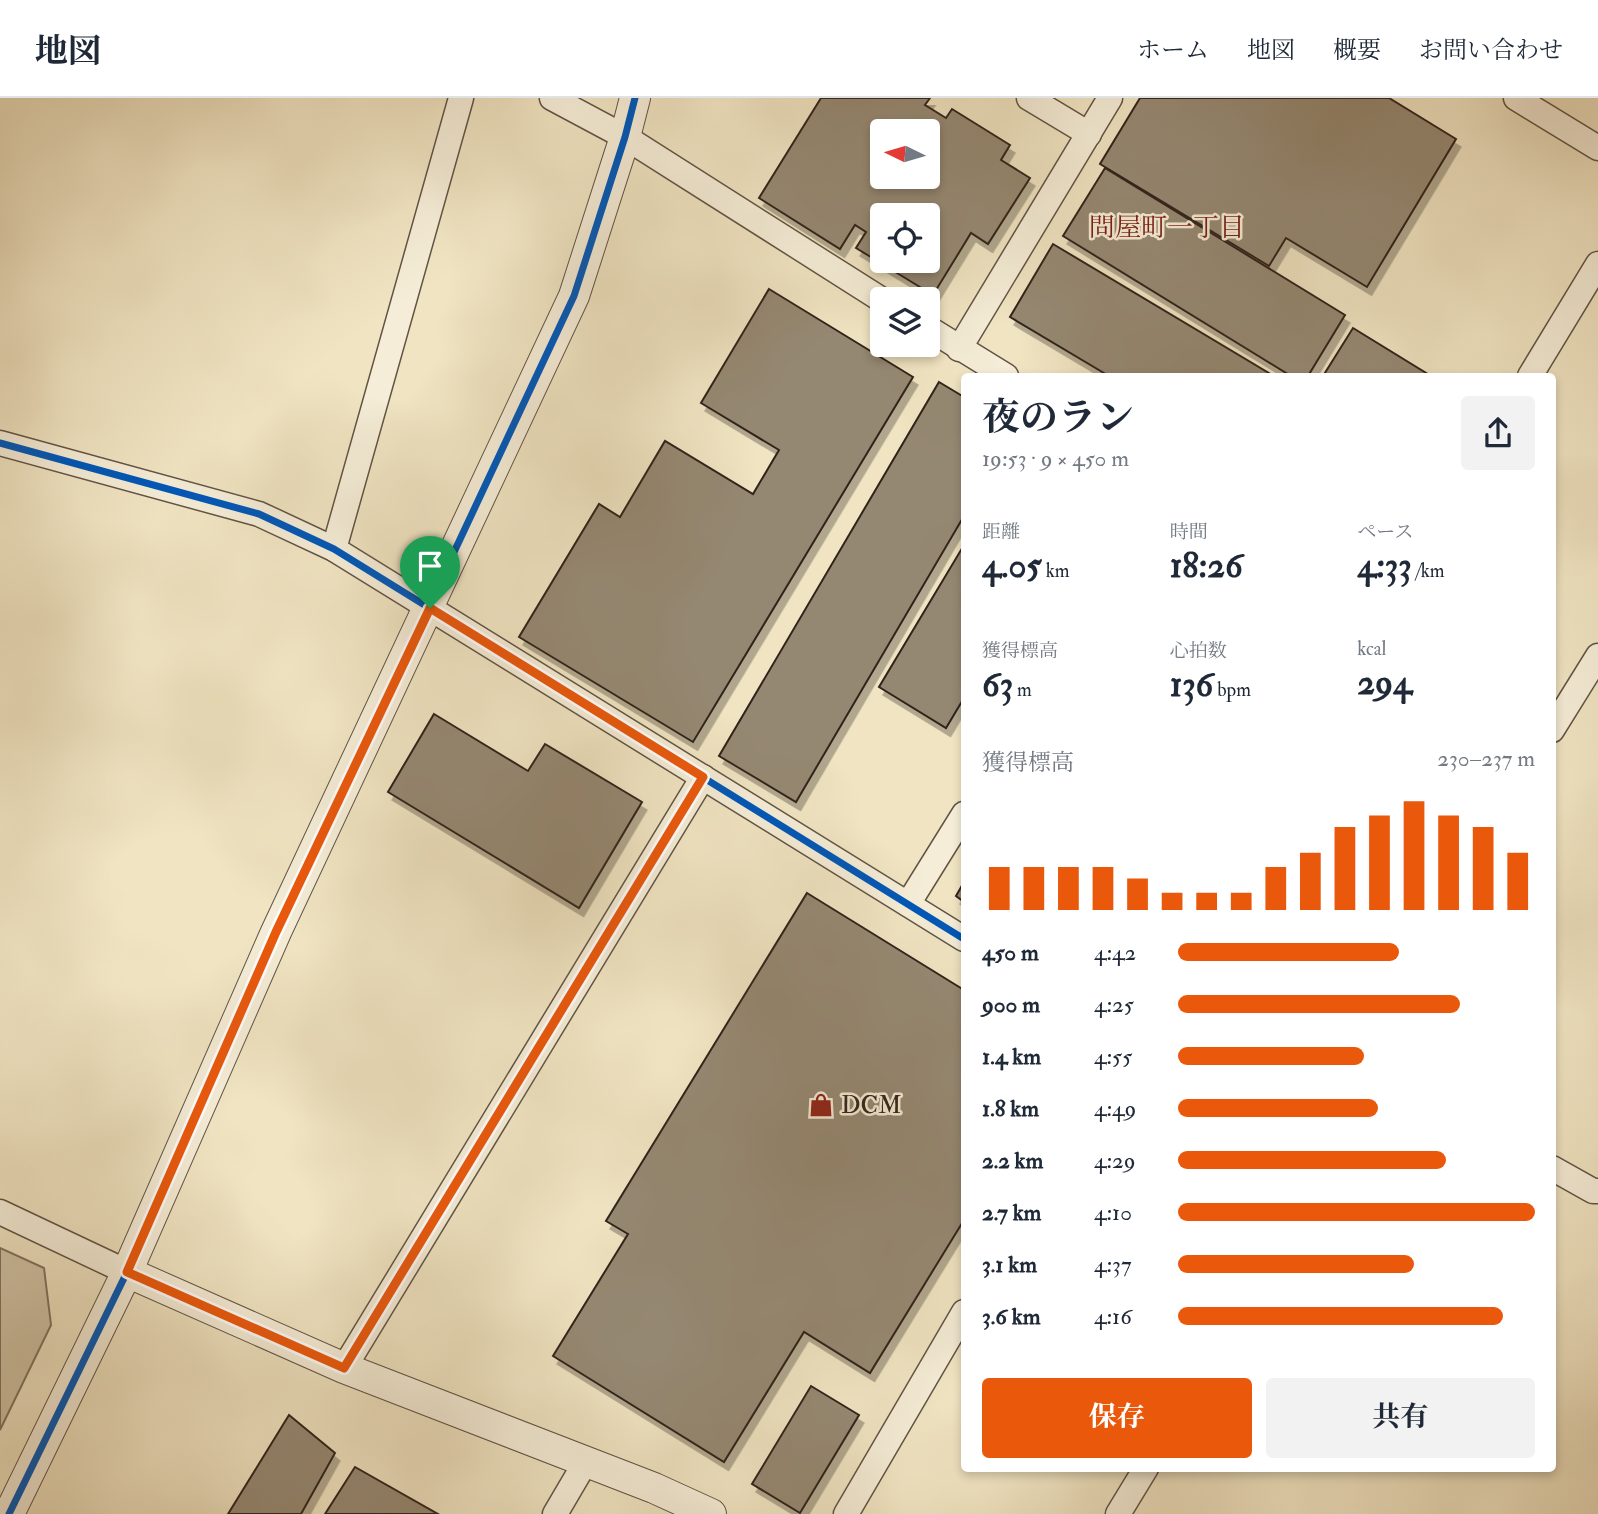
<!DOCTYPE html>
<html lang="ja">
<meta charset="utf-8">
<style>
:root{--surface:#fff;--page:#f2f2f3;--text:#1f2937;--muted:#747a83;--line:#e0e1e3;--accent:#ea580c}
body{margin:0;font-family:"IM FELL Double Pica","Noto Serif JP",serif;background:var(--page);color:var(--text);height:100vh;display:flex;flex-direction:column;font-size:26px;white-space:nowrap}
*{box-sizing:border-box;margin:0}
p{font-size:23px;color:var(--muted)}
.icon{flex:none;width:38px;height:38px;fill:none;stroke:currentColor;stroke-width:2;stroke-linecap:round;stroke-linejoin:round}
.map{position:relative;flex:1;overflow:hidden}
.panel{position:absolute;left:961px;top:275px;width:595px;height:1099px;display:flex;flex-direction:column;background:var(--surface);border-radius:7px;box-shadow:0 4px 10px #0003}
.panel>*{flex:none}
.needle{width:46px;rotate:275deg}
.controls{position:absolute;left:870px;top:21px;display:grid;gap:14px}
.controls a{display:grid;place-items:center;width:70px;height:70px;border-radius:7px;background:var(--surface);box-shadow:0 4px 10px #0003;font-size:35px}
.pin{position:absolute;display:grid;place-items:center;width:60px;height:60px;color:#fff;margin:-72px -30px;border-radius:50% 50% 50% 0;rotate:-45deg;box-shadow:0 0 7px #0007}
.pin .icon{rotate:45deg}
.round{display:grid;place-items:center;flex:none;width:74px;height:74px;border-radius:7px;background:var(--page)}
.headline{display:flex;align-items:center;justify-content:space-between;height:119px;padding:0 21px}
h1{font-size:38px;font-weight:700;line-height:52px}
.metrics{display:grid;grid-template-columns:repeat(3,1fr);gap:10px;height:119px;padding:7px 21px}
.metrics div{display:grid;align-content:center}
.metrics b{font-size:35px;font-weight:700}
.metrics small{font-size:19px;font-weight:400}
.metrics p{font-size:19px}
.chart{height:196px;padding:14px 21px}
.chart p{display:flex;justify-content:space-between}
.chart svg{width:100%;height:126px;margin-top:7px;stroke:var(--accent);stroke-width:6}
.button{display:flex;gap:14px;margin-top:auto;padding:14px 21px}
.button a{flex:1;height:80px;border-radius:7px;background:var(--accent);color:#fff;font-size:28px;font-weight:700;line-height:80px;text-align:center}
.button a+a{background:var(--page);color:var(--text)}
ul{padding:0 21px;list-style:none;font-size:23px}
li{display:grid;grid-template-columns:112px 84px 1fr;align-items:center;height:52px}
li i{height:18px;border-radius:9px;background:var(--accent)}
header{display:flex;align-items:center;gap:42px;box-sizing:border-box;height:98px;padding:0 35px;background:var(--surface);border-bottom:2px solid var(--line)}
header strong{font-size:33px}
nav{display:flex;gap:38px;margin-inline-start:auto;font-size:24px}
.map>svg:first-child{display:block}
</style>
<header>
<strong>地図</strong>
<nav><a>ホーム</a><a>地図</a><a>概要</a><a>お問い合わせ</a></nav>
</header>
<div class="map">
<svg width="1598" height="1416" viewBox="0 0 1598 1416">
<defs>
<filter id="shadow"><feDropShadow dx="4.5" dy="8" stdDeviation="0" flood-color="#0004"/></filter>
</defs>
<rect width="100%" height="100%" fill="#f0e4c2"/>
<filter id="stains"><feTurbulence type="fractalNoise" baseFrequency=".00286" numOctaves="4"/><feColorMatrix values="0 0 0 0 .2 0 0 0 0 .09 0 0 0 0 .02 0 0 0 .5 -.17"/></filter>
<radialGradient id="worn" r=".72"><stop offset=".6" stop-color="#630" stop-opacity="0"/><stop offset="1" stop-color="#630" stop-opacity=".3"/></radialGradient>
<polygon fill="#d0c3a6" stroke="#817460" stroke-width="2" points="0,1150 44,1170 51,1227 0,1332"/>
<g fill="#958872" stroke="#32241b" stroke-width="2" fill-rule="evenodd" filter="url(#shadow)">
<path d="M821,0H930L925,7L946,20L952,11L1010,47L1001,62L1030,80L988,146L971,135L933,197L856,150L866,134L855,127L840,151L759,100ZM882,33H928V79H882ZM882,117H928V163H882Z"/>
<polygon points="1140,0 1389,0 1456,41 1367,189 1286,140 1269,168 1100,66"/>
<polygon points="1105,70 1345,217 1308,278 1291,278 1063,138"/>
<polygon points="1053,146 1274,278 1109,278 1010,219"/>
<polygon points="769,191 913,279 693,644 519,539 599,406 620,419 665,343 753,396 779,352 701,305"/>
<polygon points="1353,230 1431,278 1323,278"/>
<polygon points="939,284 964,299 964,418 796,704 719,658"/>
<polygon points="964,447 964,600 946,630 879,589"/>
<polygon points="434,616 528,673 545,646 642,704 579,810 388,694"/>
<polygon points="964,784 964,804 956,798"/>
<polygon points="807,795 964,892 964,1122 870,1275 804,1234 724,1364 553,1258 628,1136 606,1123"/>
<polygon points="811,1288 859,1317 800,1415 752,1386"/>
<polygon points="289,1317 335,1355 301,1416 228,1416"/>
<polygon points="355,1369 438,1416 325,1416"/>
</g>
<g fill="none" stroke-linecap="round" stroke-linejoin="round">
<g stroke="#625445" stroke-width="27">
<g id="minor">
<polyline points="552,0 625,39 882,202"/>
<polyline points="1029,0 1089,36"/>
<polyline points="1516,0 1598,50"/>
<polyline points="928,230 1006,278"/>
<polyline points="959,251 1110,0"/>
<polyline points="1530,278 1598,166"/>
<polyline points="0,345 259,416 334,451 964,841"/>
<polyline points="334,451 461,0"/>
<polyline points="1552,632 1598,558"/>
<polyline points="908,806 964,716"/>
<polyline points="1552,1070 1593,1093 1598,1093"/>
<polyline points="0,1114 127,1174"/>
<polyline points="344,1270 703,679"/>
<polyline points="555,1416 585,1365"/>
<polyline points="846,1416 964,1214"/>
<polyline points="1118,1416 1146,1370"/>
</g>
</g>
<g stroke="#625445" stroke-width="32">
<g id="tertiary">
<polyline points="127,1174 344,1270 654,1390 711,1416"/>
<polyline points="9,1416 127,1174 276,834 574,198 625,39 635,0"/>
</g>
</g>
<use href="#minor" stroke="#f5edd7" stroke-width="24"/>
<use href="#tertiary" stroke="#f5edd7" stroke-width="30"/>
<g stroke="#f5edd7" stroke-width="11">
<g id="cycleway">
<polyline points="0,345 259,416 334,451 964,841"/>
<polyline points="9,1416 127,1174 276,834 574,198 625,39 635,0"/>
</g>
</g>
<use href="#cycleway" stroke="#0057b8" stroke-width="7"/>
</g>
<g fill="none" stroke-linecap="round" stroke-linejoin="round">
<g stroke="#fff" stroke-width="14">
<polygon id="route" points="430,510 703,679 344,1270 127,1174 276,834"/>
</g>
<use href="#route" stroke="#ea580c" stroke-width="9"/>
</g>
<defs>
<g id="shop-bare" transform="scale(1.89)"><path d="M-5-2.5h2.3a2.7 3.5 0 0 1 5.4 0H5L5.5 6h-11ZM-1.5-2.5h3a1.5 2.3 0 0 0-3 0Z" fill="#8f2418" stroke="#f5edd7" stroke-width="2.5" paint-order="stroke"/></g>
</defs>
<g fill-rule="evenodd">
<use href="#shop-bare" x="821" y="1007"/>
</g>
<g text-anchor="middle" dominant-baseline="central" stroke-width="5" stroke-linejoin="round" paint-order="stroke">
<g font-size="24" fill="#32241b" stroke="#f5edd7" text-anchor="start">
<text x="841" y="1007">DCM</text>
</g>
<g font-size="26" fill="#7a1f14" stroke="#f5edd7">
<text x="1167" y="130">問屋町一丁目</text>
</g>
</g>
<rect width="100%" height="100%" filter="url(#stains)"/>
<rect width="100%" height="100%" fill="url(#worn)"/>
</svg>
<div class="controls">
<a><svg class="needle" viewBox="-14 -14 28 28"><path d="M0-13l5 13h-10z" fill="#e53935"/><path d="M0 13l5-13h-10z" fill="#747a83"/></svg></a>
<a><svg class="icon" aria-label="locate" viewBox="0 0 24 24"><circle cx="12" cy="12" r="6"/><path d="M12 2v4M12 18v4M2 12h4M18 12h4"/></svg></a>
<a><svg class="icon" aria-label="layers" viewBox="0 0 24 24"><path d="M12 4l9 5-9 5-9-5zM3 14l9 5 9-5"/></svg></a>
</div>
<div class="pin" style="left:430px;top:510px;background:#1e9e55"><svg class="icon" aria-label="arrive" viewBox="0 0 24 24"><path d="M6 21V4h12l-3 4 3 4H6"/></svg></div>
<section class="panel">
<div class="headline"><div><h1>夜のラン</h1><p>19:53 · 9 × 450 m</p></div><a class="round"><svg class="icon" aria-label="share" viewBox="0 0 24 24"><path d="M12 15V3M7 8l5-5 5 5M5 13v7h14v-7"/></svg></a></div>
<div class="metrics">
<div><p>距離</p><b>4.05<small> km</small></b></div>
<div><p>時間</p><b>18:26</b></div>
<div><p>ペース</p><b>4:33<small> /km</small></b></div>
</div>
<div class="metrics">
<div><p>獲得標高</p><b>63<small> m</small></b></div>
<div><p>心拍数</p><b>136<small> bpm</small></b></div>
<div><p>kcal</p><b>294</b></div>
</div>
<div class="chart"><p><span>獲得標高</span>230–237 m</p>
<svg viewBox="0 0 160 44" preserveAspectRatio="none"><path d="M5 44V29M15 44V29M25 44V29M35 44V29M45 44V33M55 44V38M65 44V38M75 44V38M85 44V29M95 44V24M105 44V15M115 44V11M125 44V6M135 44V11M145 44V15M155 44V24"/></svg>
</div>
<ul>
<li><b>450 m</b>4:42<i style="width:62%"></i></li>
<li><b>900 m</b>4:25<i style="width:79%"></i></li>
<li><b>1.4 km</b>4:55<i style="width:52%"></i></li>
<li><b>1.8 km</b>4:49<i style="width:56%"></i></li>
<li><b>2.2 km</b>4:29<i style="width:75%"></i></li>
<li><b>2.7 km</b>4:10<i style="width:100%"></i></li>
<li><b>3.1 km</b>4:37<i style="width:66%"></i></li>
<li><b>3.6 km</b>4:16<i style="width:91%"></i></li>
</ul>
<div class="button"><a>保存</a><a>共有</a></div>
</section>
</div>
